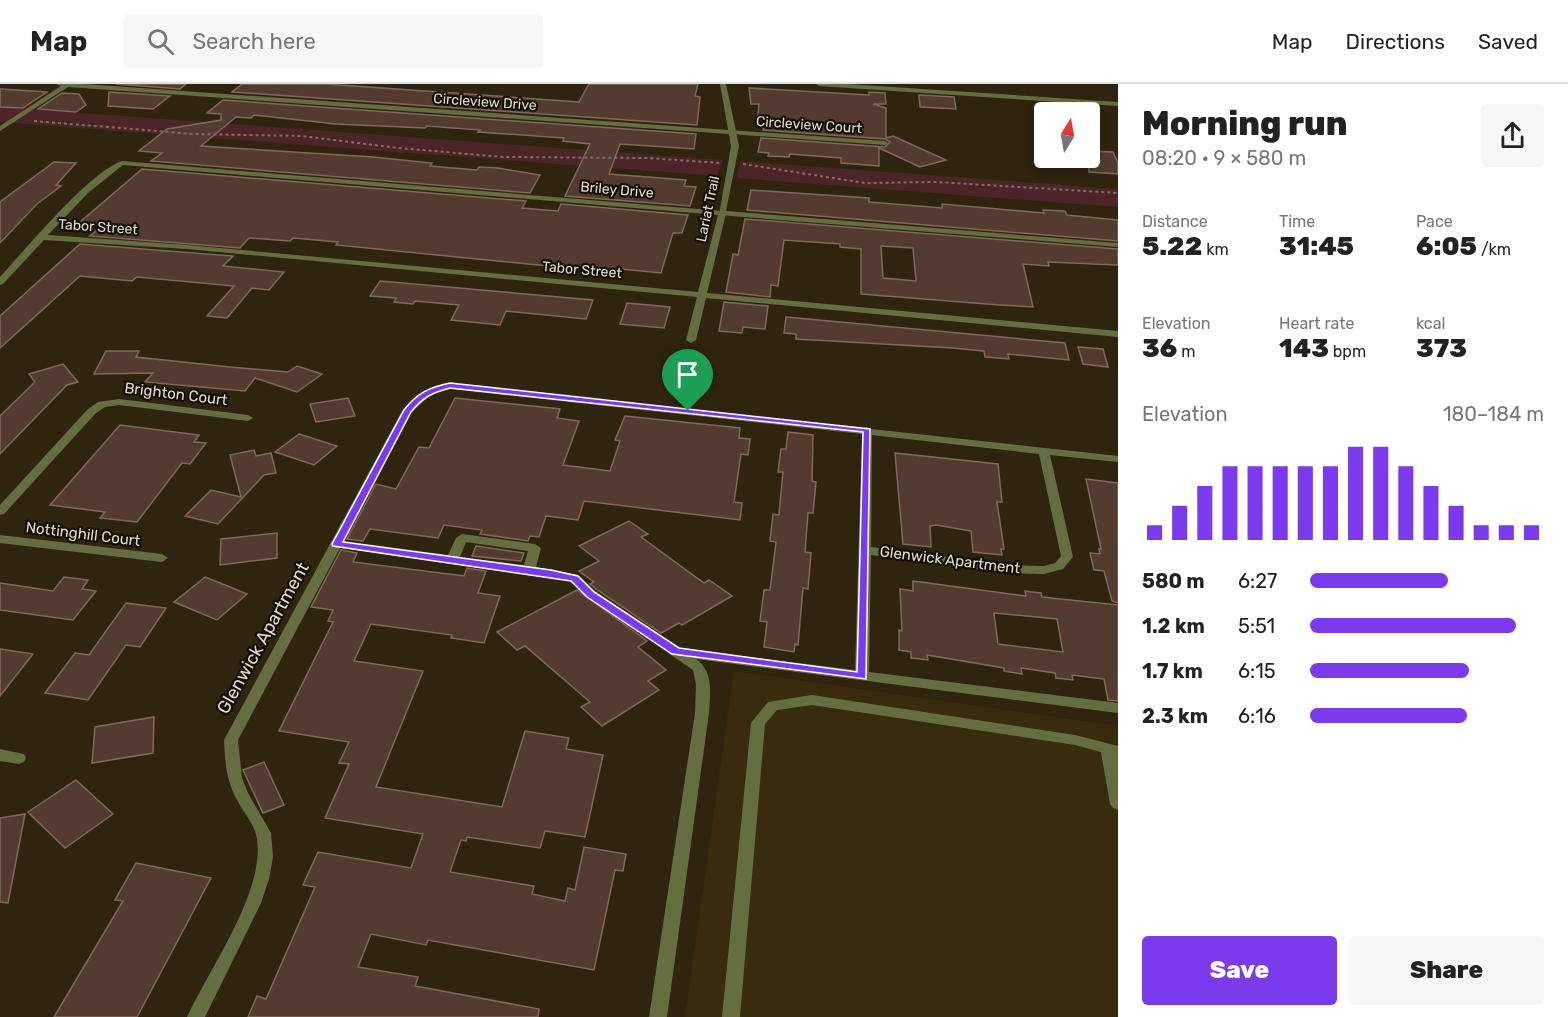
<!DOCTYPE html>
<meta charset="utf-8">
<style>
:root{--surface:#fff;--page:#f6f6f6;--text:#222;--muted:#767676;--line:#e0e0e0;--accent:#7c3aed}
body{margin:0;font-family:Rubik,sans-serif;background:var(--page);color:var(--text);height:100vh;display:flex;flex-direction:column;font-size:22px;white-space:nowrap}
*{box-sizing:border-box;margin:0}
p{font-size:20px;color:var(--muted)}
.icon{flex:none;width:33px;height:33px;fill:none;stroke:currentColor;stroke-width:2;stroke-linecap:round;stroke-linejoin:round}
.map{position:relative;flex:1;overflow:hidden}
.panel{display:flex;flex-direction:column;background:var(--surface);width:450px}
.panel>*{flex:none}
.needle{width:39px;rotate:11deg}
.tools{position:absolute;left:1034px;top:18px;display:grid;gap:12px}
.tools a{display:grid;place-items:center;width:66px;height:66px;border-radius:6px;background:var(--surface);box-shadow:0 3px 9px #0003;font-size:30px}
.pin{position:absolute;display:grid;place-items:center;width:51px;height:51px;color:#fff;margin:-62px -26px;border-radius:50% 50% 50% 0;rotate:-45deg;box-shadow:0 0 6px #0007}
.pin .icon{rotate:45deg}
.round{display:grid;place-items:center;flex:none;width:63px;height:63px;border-radius:6px;background:var(--page)}
.headline{display:flex;align-items:center;justify-content:space-between;height:102px;padding:0 24px}
h1{font-size:33px;font-weight:800;line-height:45px}
.stats{display:grid;grid-template-columns:repeat(3,1fr);gap:9px;height:102px;padding:6px 24px}
.stats div{display:grid;align-content:center}
.stats b{font-size:26px;font-weight:800}
.stats small{font-size:16px;font-weight:400}
.stats p{font-size:16px}
.chart{height:168px;padding:12px 24px}
.chart p{display:flex;justify-content:space-between}
.chart svg{width:100%;height:108px;margin-top:6px;stroke:var(--accent);stroke-width:6}
.primary-button{display:flex;gap:12px;margin-top:auto;padding:12px 24px}
.primary-button a{flex:1;height:69px;border-radius:6px;background:var(--accent);color:#fff;font-size:24px;font-weight:800;line-height:69px;text-align:center}
.primary-button a+a{background:var(--page);color:var(--text)}
ul{padding:0 24px;list-style:none;font-size:20px}
li{display:grid;grid-template-columns:96px 72px 1fr;align-items:center;height:45px}
li i{height:15px;border-radius:8px;background:var(--accent)}
header{display:flex;align-items:center;gap:36px;box-sizing:border-box;height:84px;padding:0 30px;background:var(--surface);border-bottom:2px solid var(--line)}
header strong{font-size:28px}
nav{display:flex;gap:33px;margin-inline-start:auto;font-size:21px}
.search{width:420px;height:54px;background:var(--page);display:flex;align-items:center;gap:15px;box-sizing:border-box;padding:0 21px;border-radius:6px;color:var(--muted);font-size:22px}
main{display:flex;flex:1;min-height:0}
.map>svg:first-child{display:block}
</style>
<header>
<strong>Map</strong>
<div class="search"><svg class="icon" aria-label="search" viewBox="0 0 24 24"><circle cx="10" cy="10" r="6"/><path d="M15 15l6 6"/></svg>Search here</div>
<nav><a>Map</a><a>Directions</a><a>Saved</a></nav>
</header>
<main>
<div class="map">
<svg width="1118" height="933" viewBox="0 0 1118 933">
<rect width="100%" height="100%" fill="#2f250f"/>
<polygon fill="#392b0d" points="734,587 1118,642 1118,933 685,933"/>
<g fill="#4d2427">
<polygon points="0,23 723,76 717,92 0,38"/>
<polygon points="740,77 1118,105 1118,123 737,94"/>
</g>
<g fill="#533c2f" stroke="#81685a" stroke-width="1.5" fill-rule="evenodd">
<polygon points="116,0 186,0 180,5"/>
<polygon points="242,0 326,0 579,18 589,0 698,0 695,12 700,13 697,41 232,8"/>
<polygon points="749,4 869,11 869,8 885,9 886,20 873,20 886,24 886,54 893,52 946,76 920,83 879,64 879,82 841,79 841,74 790,70 789,73 768,72 769,69 758,68 761,54 885,63 890,58 885,55 763,46 764,41 757,41 759,20 751,20"/>
<polygon points="0,5 33,7 47,8 23,24 0,23"/>
<polygon points="109,8 170,12 153,25 108,22"/>
<polygon points="62,9 79,10 86,21 76,28 38,25"/>
<polygon points="919,11 954,13 956,25 920,23"/>
<polygon points="223,16 696,50 694,65 620,60 609,90 686,96 684,102 696,103 690,122 565,112 590,60 563,57 564,54 478,48 480,46 427,42 425,44 336,40 254,31 251,34 236,33 201,62 373,73 432,79 430,82 477,86 479,83 498,84 540,91 530,109 151,77 162,69 139,67 167,45 221,36 221,30 207,29"/>
<polygon points="1089,67 1113,68 1118,79 1118,90 1089,88"/>
<polygon points="54,78 76,79 56,101 61,102 37,120 0,159 0,118"/>
<polygon points="142,85 526,117 522,124 558,127 561,120 688,131 682,149 673,149 661,189 621,185 620,188 528,180 336,161 338,158 293,154 290,157 249,154 240,164 90,152 103,141 79,139"/>
<polygon points="751,106 869,114 869,118 942,124 942,120 1044,129 1043,126 1065,127 1067,131 1118,136 1118,157 747,126"/>
<path d="M745,135L1118,165V181L1048,178L1049,182L1023,180L1033,223L999,221L861,210V165L840,163V160L784,156L778,202L771,201L770,213L726,208L733,170L738,171ZM881,162L913,164L916,197L883,194Z"/>
<polygon points="80,160 233,172 223,182 284,188 269,206 252,204 227,234 207,232 234,202 137,193 132,197 80,192 0,264 0,232"/>
<polygon points="380,197 459,204 593,216 586,235 506,227 500,241 451,236 459,221 415,217 413,220 394,218 396,214 370,212"/>
<polygon points="724,218 768,222 765,245 743,243 742,249 719,247"/>
<polygon points="627,219 670,223 664,244 620,240"/>
<polygon points="786,233 1065,259 1069,276 1008,270 1009,275 985,273 984,267 952,264 796,255 796,250 784,249"/>
<polygon points="1078,263 1103,265 1108,283 1083,280"/>
<polygon points="106,267 139,267 136,273 230,283 288,288 297,282 322,290 297,308 255,294 245,307 145,298 153,289 94,290"/>
<polygon points="63,280 78,298 67,301 0,370 0,332 35,298 29,290"/>
<polygon points="348,314 355,332 316,338 310,320"/>
<polygon points="455,314 560,325 557,334 579,337 563,381 610,387 620,357 615,356 625,332 740,344 739,354 750,355 748,371 741,370 734,418 742,419 740,436 584,417 578,436 546,432 539,453 530,452 528,457 480,450 482,446 444,441 438,454 370,445 363,457 347,455 376,400 396,405 419,363 429,364"/>
<polygon points="120,341 199,351 194,358 206,359 190,380 182,379 137,438 100,434 105,428 50,421"/>
<polygon points="788,348 813,351 812,397 816,398 813,429 808,429 805,468 811,469 808,505 803,504 798,561 795,560 794,568 764,563 767,538 760,537 764,506 770,506 776,458 770,457 773,430 779,431 783,388 778,388 781,365 786,365"/>
<polygon points="299,350 337,362 314,381 275,368"/>
<polygon points="254,366 256,372 271,369 276,389 264,391 218,440 185,432 211,406 241,413 230,371"/>
<polygon points="895,369 998,380 1002,418 997,418 1004,465 1001,465 1002,471 973,468 971,447 936,441 930,442 931,463 903,460"/>
<polygon points="1086,395 1118,399 1118,519 1112,517 1104,487 1094,486 1090,469 1100,470 1099,465 1101,465"/>
<polygon points="629,437 648,450 641,453 704,499 709,496 732,512 682,541 679,539 661,549 596,505 590,500 594,498 579,487 599,477 579,462"/>
<polygon points="277,449 277,474 220,481 221,455"/>
<polygon points="476,462 524,469 521,477 472,472"/>
<polygon points="341,466 357,469 353,478 464,492 467,484 486,487 478,509 500,512 484,559 451,554 452,551 371,540 354,577 423,587 376,703 502,723 525,647 569,654 566,665 603,671 585,753 545,747 540,764 467,753 466,757 461,756 450,788 534,802 532,810 565,817 568,804 575,806 584,763 626,770 623,787 615,786 594,886 428,856 426,861 371,850 358,883 418,893 415,902 539,925 538,933 248,933 257,912 266,915 315,803 303,801 318,768 411,784 423,750 325,734 349,680 339,679 349,658 279,647 333,538 328,537 333,526 311,523"/>
<polygon points="64,493 88,496 82,505 96,507 73,536 0,526 0,499 53,507"/>
<polygon points="205,493 230,503 247,510 217,536 174,518"/>
<path d="M913,497L1026,512L1025,507L1041,509L1042,513L1118,521V617L1108,616L1104,595L1072,591L1073,596L1056,594L1055,589L1021,584L1022,590L1004,587V584L927,571L928,576L911,574V568L899,566V546L902,547L900,505L913,507ZM994,529L1057,535L1063,568L998,560Z"/>
<polygon points="577,506 647,557 638,563 666,586 648,597 659,606 602,642 581,623 590,618 525,562 517,566 497,548"/>
<polygon points="126,519 166,524 140,563 126,561 88,616 45,609 75,569 89,571"/>
<polygon points="0,565 33,570 0,612"/>
<polygon points="154,633 153,669 92,679 95,643"/>
<polygon points="264,678 284,721 263,729 243,686"/>
<polygon points="76,696 113,730 65,764 28,728"/>
<polygon points="25,730 8,819 0,818 0,734"/>
<polygon points="136,779 211,794 137,933 54,933 123,817 115,816"/>
</g>
<g fill="none" stroke-linecap="round" stroke-linejoin="round">
<g stroke="#7a715f" stroke-width="2" stroke-dasharray="3 3" stroke-linecap="butt">
<polyline points="34,37 194,50 302,52 398,64 504,73 648,74 720,79"/>
<polyline points="743,80 865,99 936,98 1118,109"/>
</g>
<g fill="#656e41" fill-rule="evenodd">
<path d="M450,299L863,344L867,343L871,345L1118,372V378L1050,371L1073,473L1063,485L1044,490L1010,489L871,471L869,588L1118,619V629L696,575C714,588 710,609 709,629L667,933H649L695,629L696,601L693,586L587,513L570,497L340,464L238,656L242,694L248,709L271,749L273,773L269,795L261,819L205,933H187C209,885 265,808 257,755C255,740 242,727 236,714C226,695 225,677 224,656L402,327L422,308ZM450,305L862,350L855,586L679,564L595,507L578,491L536,483L541,464L535,460L462,450L456,454L448,471L343,457L412,328L429,312ZM872,351L1039,370L1061,472L1055,479L1044,482L1010,481L871,463ZM466,458L528,467L524,481L460,473Z"/>
<polygon points="812,611 1075,651 1118,662 1118,726 1113,724 1110,720 1101,668 1075,661 812,621 777,626 765,640 740,933 722,933 751,639 768,618"/>
</g>
<g fill="#656e41" fill-rule="evenodd">
<polygon points="55,0 84,0 885,57 888,59 885,61 68,3 0,47 0,42 61,2"/>
<polygon points="816,0 847,0 1118,18 1118,22 819,2"/>
<path d="M122,77L722,127L726,129L707,209L1118,247V253L706,214L696,256L691,259L686,256L697,213L187,165L44,156L3,200L0,201V193C26,165 90,87 122,77ZM123,81L718,131L698,208L187,161L48,151L88,109Z"/>
<polygon points="119,315 248,331 253,334 248,337 119,321 105,323 95,330 4,430 0,431 0,421 87,326 98,318"/>
<polygon points="0,451 162,470 168,474 162,478 0,459"/>
<polygon points="0,665 24,670 26,674 24,678 19,680 0,677"/>
</g>
<polygon fill="#656e41" fill-rule="evenodd" points="720,0 726,0 739,62 726,127 1118,159 1118,163 719,131 731,62"/>
</g>
<path fill="#7c3aed" stroke="#fff" stroke-width="1.5" fill-rule="evenodd" d="M450,299L870,345L866,595L672,570L587,513L571,497L333,462L332,460L404,326C417,309 430,303 450,299ZM450,304L863,348L857,588L679,564L594,508L578,492L551,486L343,458L411,328C422,314 433,308 450,304Z"/>
<g text-anchor="middle" dominant-baseline="central" stroke-width="4.5" stroke-linejoin="round" paint-order="stroke">
<g font-size="14" fill="#e2dbce" stroke="#130f06">
<text transform="translate(485 18) rotate(4)">Circleview Drive</text>
<text transform="translate(809 41) rotate(4)">Circleview Court</text>
<text transform="translate(617 106) rotate(5)">Briley Drive</text>
<text transform="translate(708 125) rotate(-78)">Lariat Trail</text>
<text transform="translate(98 143) rotate(4)">Tabor Street</text>
<text transform="translate(582 186) rotate(5)">Tabor Street</text>
</g>
<g font-size="15" fill="#e2dbce" stroke="#130f06">
<text transform="translate(176 310) rotate(7)">Brighton Court</text>
<text transform="translate(83 450) rotate(7)">Nottinghill Court</text>
<text transform="translate(950 476) rotate(7)">Glenwick Apartment</text>
</g>
<g font-size="18" fill="#e2dbce" stroke="#130f06">
<text transform="translate(263 554) rotate(-61)">Glenwick Apartment</text>
</g>
</g>
</svg>
<div class="tools">
<a><svg class="needle" viewBox="-14 -14 28 28"><path d="M0-13l5 13h-10z" fill="#e53935"/><path d="M0 13l5-13h-10z" fill="#767676"/></svg></a>
</div>
<div class="pin" style="left:688px;top:327px;background:#1e9e55"><svg class="icon" aria-label="arrive" viewBox="0 0 24 24"><path d="M6 21V4h12l-3 4 3 4H6"/></svg></div>
</div>
<section class="panel">
<div class="headline"><div><h1>Morning run</h1><p>08:20 · 9 × 580 m</p></div><a class="round"><svg class="icon" aria-label="share" viewBox="0 0 24 24"><path d="M12 15V3M7 8l5-5 5 5M5 13v7h14v-7"/></svg></a></div>
<div class="stats">
<div><p>Distance</p><b>5.22<small> km</small></b></div>
<div><p>Time</p><b>31:45</b></div>
<div><p>Pace</p><b>6:05<small> /km</small></b></div>
</div>
<div class="stats">
<div><p>Elevation</p><b>36<small> m</small></b></div>
<div><p>Heart rate</p><b>143<small> bpm</small></b></div>
<div><p>kcal</p><b>373</b></div>
</div>
<div class="chart"><p><span>Elevation</span>180–184 m</p>
<svg viewBox="0 0 160 44" preserveAspectRatio="none"><path d="M5 44V38M15 44V30M25 44V22M35 44V14M45 44V14M55 44V14M65 44V14M75 44V14M85 44V6M95 44V6M105 44V14M115 44V22M125 44V30M135 44V38M145 44V38M155 44V38"/></svg>
</div>
<ul>
<li><b>580 m</b>6:27<i style="width:59%"></i></li>
<li><b>1.2 km</b>5:51<i style="width:88%"></i></li>
<li><b>1.7 km</b>6:15<i style="width:68%"></i></li>
<li><b>2.3 km</b>6:16<i style="width:67%"></i></li>
</ul>
<div class="primary-button"><a>Save</a><a>Share</a></div>
</section>
</main>
